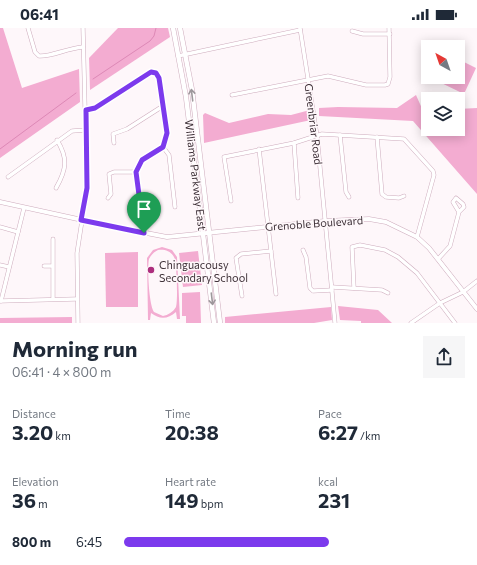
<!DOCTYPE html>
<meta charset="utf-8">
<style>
:root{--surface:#fff;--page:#f6f6f7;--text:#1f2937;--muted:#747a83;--accent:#7c3aed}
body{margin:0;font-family:Commissioner,sans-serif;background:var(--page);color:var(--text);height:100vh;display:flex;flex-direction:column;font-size:15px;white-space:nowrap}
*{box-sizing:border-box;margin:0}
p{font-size:13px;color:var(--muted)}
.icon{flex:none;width:22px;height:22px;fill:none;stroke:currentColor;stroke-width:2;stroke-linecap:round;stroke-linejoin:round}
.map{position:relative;height:295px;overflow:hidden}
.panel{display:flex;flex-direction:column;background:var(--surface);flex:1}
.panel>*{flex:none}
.needle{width:26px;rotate:320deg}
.controls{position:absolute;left:421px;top:12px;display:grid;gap:8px}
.controls a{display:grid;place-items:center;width:44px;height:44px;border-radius:0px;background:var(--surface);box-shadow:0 2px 10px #0003;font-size:20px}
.pin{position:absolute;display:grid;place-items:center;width:34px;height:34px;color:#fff;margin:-41px -17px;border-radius:50% 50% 50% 0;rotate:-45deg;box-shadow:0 0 4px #0007}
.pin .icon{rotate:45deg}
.round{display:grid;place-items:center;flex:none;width:42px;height:42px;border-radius:0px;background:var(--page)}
.overview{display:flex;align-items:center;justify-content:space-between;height:68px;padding:0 12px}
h1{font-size:22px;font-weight:700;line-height:30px}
.stats{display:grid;grid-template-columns:repeat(3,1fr);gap:6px;height:68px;padding:4px 12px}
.stats div{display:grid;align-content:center}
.stats b{font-size:20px;font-weight:700}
.stats small{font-size:11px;font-weight:400}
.stats p{font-size:11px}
ul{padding:0 12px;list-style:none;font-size:13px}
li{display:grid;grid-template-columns:64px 48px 1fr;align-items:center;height:30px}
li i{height:10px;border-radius:5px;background:var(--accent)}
.status{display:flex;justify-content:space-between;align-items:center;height:28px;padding:0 20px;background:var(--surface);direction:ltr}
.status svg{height:11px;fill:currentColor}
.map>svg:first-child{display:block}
</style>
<div class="status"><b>06:41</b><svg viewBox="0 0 49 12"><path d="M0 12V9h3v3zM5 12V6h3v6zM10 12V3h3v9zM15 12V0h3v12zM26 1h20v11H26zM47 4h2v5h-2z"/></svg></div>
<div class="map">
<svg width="477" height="295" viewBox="0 0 477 295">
<rect width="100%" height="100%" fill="#fef7fa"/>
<g fill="#f3acd1" fill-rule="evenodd">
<polygon points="0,0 3,0 22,60 79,41 80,74 0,130"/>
<polygon points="118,0 168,0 170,9 90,62 89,30"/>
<polygon points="458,31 476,40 464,66 429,49 458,49"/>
<polygon points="416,67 424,85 427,85 425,80 428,79 428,101 458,101 458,81 477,80 477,166 413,93 319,88 319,80 338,79 397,80"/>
<polygon points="310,82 311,92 204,115 203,87 205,85 229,95 268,86 291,87"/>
<path d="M162,219L172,222L177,229L180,291H177L176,284C168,291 160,292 151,285L150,292H148L147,230L153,222ZM158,222C164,221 171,223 174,229C177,235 178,273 176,279C173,284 168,287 163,288L154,284C149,277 147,240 149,231C151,227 154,224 158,222Z"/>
<polygon points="198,223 202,257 183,259 179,225"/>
<polygon points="138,224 138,279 106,279 105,225"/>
<polygon points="200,264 201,295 186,295 186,288 182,288 182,265"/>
<polygon points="338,278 378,282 392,295 361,295 361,293 340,292"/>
<polygon points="331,279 332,292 314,295 225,295 225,289"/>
<polygon points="72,289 72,295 0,295 0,290"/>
</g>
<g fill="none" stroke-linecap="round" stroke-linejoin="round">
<g stroke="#dd88b6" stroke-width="1">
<polyline points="93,51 150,13 154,8 156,0"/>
<polyline points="0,121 76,65"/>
</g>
<g stroke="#ceacbd" stroke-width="4.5">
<g id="minor">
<path d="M28,0L35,24L39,28C51,29 68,20 83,19"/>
<polyline points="300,0 317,108 335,295"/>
<polyline points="352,3 363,6 390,6"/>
<polyline points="178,28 300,2"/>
<polyline points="232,67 328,48 366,57 385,57 388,56 390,49 389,0"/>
<polyline points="86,82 95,80 151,44 156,45 159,50 167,105 163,119 142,132 136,144 144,205"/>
<polyline points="340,107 346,164 349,169"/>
<polyline points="377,109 382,166 386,169 399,170 404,168"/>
<polyline points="114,115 113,106 127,101 163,78"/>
<polyline points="294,115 298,170"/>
<polyline points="163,119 169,127 175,179"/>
<polyline points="259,121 276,266"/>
<polyline points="8,149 72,103 86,102"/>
<path d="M56,160C67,141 68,130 57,112"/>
<polyline points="108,170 111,166 109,146 114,144 136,144"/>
<polyline points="231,173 224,129 294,115 322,106 404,111 433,143 434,147 417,209"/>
<polyline points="0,199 18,204"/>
<polyline points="53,211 53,271"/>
<polyline points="303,222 306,229 310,260 313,263 332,262"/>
<polyline points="439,230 450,218 459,184 464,179 463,176 456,170 453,174 459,184"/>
<polyline points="0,237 9,239"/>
<polyline points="44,238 52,238"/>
<polyline points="332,259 382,262 388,265"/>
<polyline points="354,260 352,219 360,217 385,222 398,229 417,245 455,295"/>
<polyline points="242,268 236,230 241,226 271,223"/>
<polyline points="0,273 76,271"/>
<polyline points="1,273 24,180"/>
<polyline points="78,295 77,225 87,160 83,0"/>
<polyline points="411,295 440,275 463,264 477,253"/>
</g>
</g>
<g stroke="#ceacbd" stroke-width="5">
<polyline id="tertiary" points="0,174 105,197 167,209 325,193 369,191 386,194 417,209 429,220 477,281"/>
</g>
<g stroke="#ceacbd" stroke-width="5.5">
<g id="secondary">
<polyline points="173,0 186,69 214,295"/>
<polyline points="180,0 192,62 220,295"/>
</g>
</g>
<use href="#minor" stroke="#fff" stroke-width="3.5"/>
<use href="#tertiary" stroke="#fff" stroke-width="4"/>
<use href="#secondary" stroke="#fff" stroke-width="4.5"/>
</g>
<defs><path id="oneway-shaft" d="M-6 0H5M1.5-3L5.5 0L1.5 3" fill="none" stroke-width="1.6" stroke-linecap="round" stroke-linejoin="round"/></defs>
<g stroke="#9e989c">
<use href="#oneway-shaft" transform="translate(192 67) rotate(-97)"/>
<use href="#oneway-shaft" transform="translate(212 271) rotate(83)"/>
</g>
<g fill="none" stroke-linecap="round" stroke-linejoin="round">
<g stroke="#fff" stroke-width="8">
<polygon id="route" points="151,44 156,45 159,50 167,105 163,119 142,132 136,144 144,205 81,192 87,160 86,82 95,80"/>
</g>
<use href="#route" stroke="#7c3aed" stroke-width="5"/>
</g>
<circle fill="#ad2e7d" stroke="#fef7fa" stroke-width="1.5" cx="151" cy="242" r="4"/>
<g text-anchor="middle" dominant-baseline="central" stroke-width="3" stroke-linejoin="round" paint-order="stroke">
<g font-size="11" fill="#3e3138" stroke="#fef7fa">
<text transform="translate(314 96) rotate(83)">Greenbriar Road</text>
<text transform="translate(196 147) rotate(83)">Williams Parkway East</text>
<text transform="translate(314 195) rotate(-4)">Grenoble Boulevard</text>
</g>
<g font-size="11" fill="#3e3138" stroke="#fef7fa" text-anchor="start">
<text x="159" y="236">Chinguacousy<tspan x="159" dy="13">Secondary School</tspan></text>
</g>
</g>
</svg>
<div class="controls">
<a><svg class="needle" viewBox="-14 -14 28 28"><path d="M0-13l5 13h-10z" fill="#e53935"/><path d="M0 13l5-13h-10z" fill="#747a83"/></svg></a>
<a><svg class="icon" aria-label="layers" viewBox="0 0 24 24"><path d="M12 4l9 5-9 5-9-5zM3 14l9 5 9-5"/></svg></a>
</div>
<div class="pin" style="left:144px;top:205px;background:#1e9e55"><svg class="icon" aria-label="arrive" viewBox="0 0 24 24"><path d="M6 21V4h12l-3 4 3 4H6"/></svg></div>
</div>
<section class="panel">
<div class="overview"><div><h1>Morning run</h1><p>06:41 · 4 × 800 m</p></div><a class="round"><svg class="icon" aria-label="share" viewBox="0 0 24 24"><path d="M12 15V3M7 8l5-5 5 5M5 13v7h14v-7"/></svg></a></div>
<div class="stats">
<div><p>Distance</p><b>3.20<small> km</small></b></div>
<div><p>Time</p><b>20:38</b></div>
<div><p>Pace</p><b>6:27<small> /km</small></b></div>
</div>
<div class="stats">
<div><p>Elevation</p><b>36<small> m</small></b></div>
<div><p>Heart rate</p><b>149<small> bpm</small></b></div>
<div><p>kcal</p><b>231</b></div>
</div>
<ul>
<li><b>800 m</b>6:45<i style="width:60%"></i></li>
</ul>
</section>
